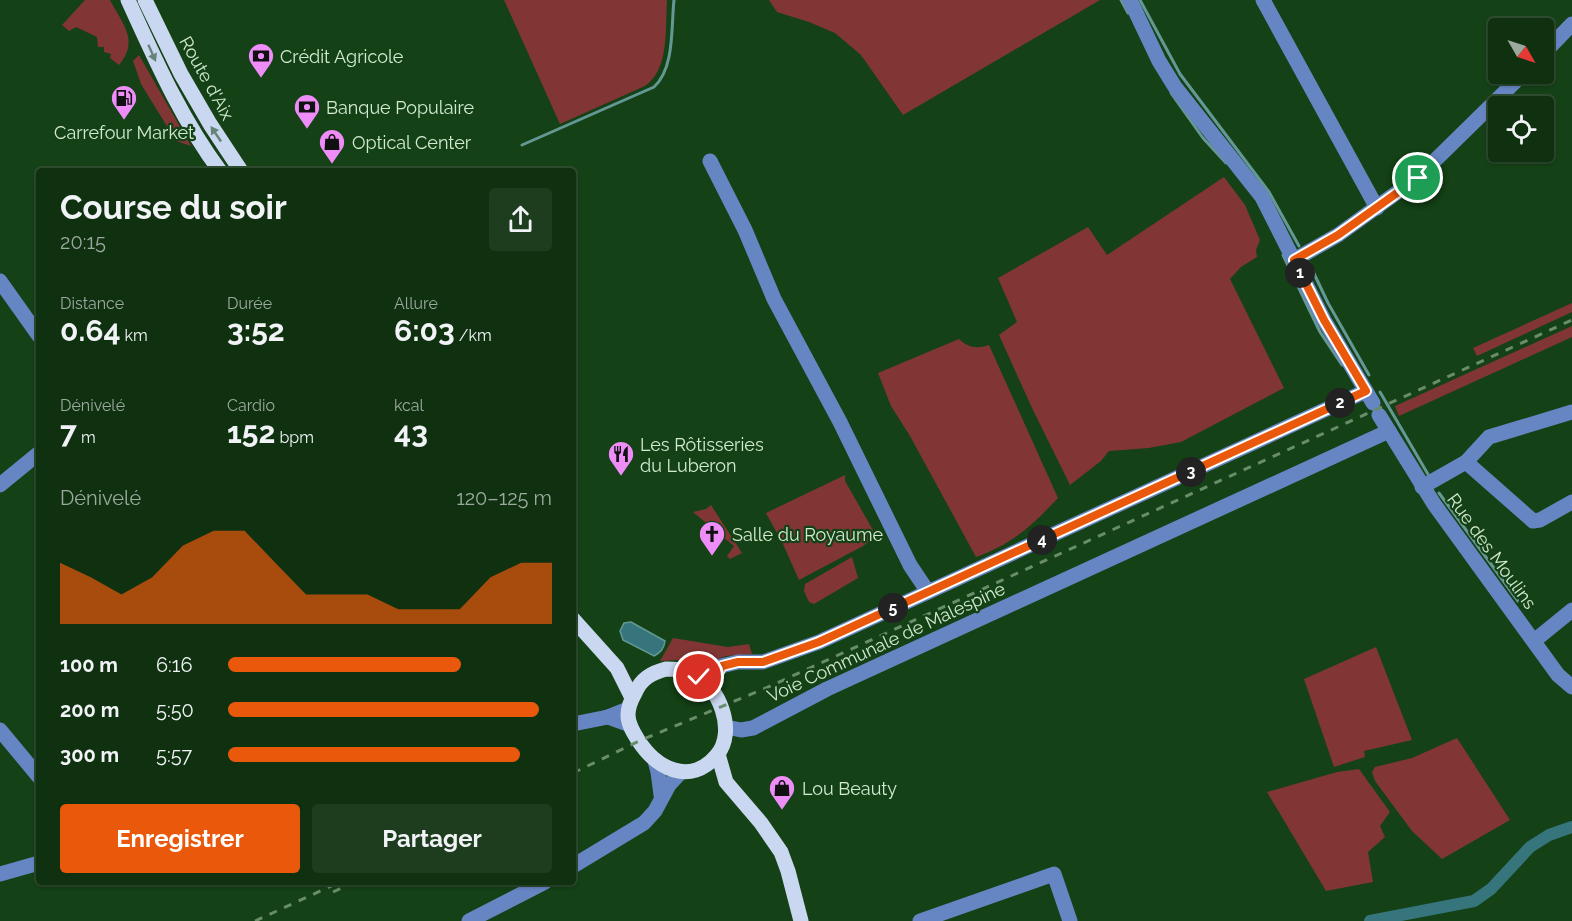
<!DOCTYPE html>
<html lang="fr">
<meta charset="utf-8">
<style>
:root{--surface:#0f3110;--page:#1d3d1e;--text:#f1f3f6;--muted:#9ba99f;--line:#2f4c30;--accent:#ea580c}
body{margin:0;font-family:Raleway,sans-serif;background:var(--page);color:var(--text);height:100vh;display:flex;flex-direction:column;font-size:22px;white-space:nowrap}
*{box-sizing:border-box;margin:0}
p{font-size:20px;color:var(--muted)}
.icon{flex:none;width:33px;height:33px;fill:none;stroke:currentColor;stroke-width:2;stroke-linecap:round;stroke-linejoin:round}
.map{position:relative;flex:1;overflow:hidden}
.sheet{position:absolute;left:36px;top:168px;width:540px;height:717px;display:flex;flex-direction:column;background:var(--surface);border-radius:6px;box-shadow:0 2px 4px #0004,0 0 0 2px var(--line)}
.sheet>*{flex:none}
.needle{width:39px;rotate:129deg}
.fabs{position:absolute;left:1488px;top:18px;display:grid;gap:12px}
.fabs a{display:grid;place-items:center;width:66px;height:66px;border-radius:6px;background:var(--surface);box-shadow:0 2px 4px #0004,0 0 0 2px var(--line);font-size:30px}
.pin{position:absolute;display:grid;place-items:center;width:51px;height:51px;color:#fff;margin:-26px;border:3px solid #fff;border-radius:50%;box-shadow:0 2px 6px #0007}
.km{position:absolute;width:30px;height:30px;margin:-15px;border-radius:50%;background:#222;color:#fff;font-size:16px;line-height:30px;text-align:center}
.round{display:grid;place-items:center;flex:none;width:63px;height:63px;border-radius:6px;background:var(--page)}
.overview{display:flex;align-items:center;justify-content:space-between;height:102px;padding:0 24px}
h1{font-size:33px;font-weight:700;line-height:45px}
.stats{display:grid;grid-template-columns:repeat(3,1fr);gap:9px;height:102px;padding:6px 24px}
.stats div{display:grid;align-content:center}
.stats b{font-size:30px;font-weight:700}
.stats small{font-size:16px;font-weight:400}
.stats p{font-size:16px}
.chart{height:168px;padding:12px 24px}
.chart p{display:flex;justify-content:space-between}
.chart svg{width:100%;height:108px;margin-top:6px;fill:var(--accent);opacity:.7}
.cta{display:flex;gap:12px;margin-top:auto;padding:12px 24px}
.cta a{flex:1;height:69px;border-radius:6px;background:var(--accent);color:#fff;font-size:24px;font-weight:700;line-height:69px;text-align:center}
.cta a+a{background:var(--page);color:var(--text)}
ul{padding:0 24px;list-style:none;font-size:20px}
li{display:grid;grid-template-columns:96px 72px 1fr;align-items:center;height:45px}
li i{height:15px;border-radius:8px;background:var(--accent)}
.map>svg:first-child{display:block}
</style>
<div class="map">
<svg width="1572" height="921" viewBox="0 0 1572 921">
<rect width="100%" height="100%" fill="#144115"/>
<g fill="#813635">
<path d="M85,0H110C122,23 140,41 119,65L110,58L111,54L104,52V47H98L97,37L76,27L69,31L62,25Z"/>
<path d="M504,0H667C665,27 670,69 645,86L560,124Z"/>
<polygon points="769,0 1100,0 903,115 861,55 835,33 809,22 777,12"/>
<polygon points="139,55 191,146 176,141 141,84 133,61"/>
<polygon points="1224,177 1245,205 1260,240 1256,250 1257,257 1241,267 1230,279 1284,388 1181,442 1149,448 1109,451 1101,461 1070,485 1032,408 999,335 1017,322 998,278 1088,227 1107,255"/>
<polygon points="1572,303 1572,312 1477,356 1473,348"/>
<polygon points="1572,326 1572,337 1399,416 1395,406"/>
<path d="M959,339C969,348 977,349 989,345L1058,498C1031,527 1013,543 976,557L910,436L891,406L878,373Z"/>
<polygon points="845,475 845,481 873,530 873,538 863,546 799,580 783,544 766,513"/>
<polygon points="711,505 742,553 730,559 727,556 734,546 693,512 706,509"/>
<polygon points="852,557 858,578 814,604 809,602 804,591 805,584"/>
<polygon points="673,638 728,647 749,644 752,654 726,656 705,664 677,660 660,661"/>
<polygon points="1376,647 1412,740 1364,751 1365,757 1334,767 1304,679"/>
<polygon points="1457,738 1510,820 1442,859 1412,831 1375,781 1372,772 1375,767 1412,758"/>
<polygon points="1359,769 1390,812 1380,826 1385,837 1368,852 1373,882 1326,891 1267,792 1337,772"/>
</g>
<path fill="#35757b" stroke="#649894" stroke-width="1.5" d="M631,622L665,641C664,649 661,652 654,656L623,640L620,631L624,623Z"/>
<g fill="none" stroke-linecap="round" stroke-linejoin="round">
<g stroke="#649894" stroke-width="3">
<polyline points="1121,0 1128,13"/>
<polyline points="1140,0 1180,74 1269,192 1299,246"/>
<polyline points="1171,93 1203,138 1226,163"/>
<path d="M522,145L654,87C675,68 671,26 674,0"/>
<polyline points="1283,255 1320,332 1342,365"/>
<polyline points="1309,263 1328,303 1369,375"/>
<polyline points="1380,392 1429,476"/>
<polyline points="1439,493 1518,601"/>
</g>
<polyline stroke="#35757b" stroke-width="12" points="1370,921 1474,901 1491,889 1530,847 1549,835 1572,827"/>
<g stroke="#6685c3" stroke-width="15">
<polyline points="1130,0 1159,61 1175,87 1262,197 1324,320 1373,403"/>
<polyline points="1263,0 1377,208"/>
<polyline points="1544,53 1572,24"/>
<polyline points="710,161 745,230 774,299 840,422 910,565 928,592"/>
<polyline points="1294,260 1338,235 1417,178 1523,74"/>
<polyline points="0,281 39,336"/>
<polyline points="1379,415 1434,504 1558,675 1572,687"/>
<polyline points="1466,462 1533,521 1540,520 1572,502"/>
<polyline points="0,485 39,453"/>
<polyline points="1422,487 1466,462 1489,437 1572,412"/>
<polyline points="1534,641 1572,610"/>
<polyline points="691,673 738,662 763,662 819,642 1366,391"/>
<polyline points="628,709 608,717 630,725"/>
<polyline points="573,724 608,717"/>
<polyline points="726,727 741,730 753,728 827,689 1389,431"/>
<polyline points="0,730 39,777"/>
<polyline points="655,761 658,772 661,795"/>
<polyline points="573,866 644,823 655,811 669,785 681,772"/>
<polyline points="0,874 39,863"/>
<polyline points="469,921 545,882"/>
<polyline points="920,921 1054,874 1070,921"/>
</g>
<g stroke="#c9d7f0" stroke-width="15">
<path d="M128,0C155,59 181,119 220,171"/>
<polyline points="145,0 181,74 210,124 241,171"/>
<polyline points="573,619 617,668 632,698"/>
<path d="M666,669C675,669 684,670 693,673C719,686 737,731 717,755C690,787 656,768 638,740C633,732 628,724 628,715C628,707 631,700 635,693C641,679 651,673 666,669Z"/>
<polyline points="718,754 726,782 761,823 781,852 788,871 801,921"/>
</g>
<g stroke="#698d6a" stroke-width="3" stroke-dasharray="8 8" stroke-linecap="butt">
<polyline points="573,773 639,741 766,688 1572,320"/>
<polyline points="333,892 354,882"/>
<polyline points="255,921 340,882"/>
</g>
</g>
<defs><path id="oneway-solid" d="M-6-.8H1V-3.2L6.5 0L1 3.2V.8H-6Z" transform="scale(1.5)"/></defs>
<g fill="#658478">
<use href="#oneway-solid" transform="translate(152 53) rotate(66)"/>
<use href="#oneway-solid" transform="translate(216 134) rotate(-124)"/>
</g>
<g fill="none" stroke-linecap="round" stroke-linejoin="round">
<g stroke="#fff" stroke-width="12">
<polyline id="route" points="699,677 711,687 722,666 738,662 763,662 819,642 1366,391 1324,320 1294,260 1338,235 1418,178"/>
</g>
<use href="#route" stroke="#ea580c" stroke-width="8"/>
</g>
<defs>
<g id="bank-pin" transform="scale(1.35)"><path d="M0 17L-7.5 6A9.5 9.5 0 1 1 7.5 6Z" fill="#ee8cf8" stroke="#144115"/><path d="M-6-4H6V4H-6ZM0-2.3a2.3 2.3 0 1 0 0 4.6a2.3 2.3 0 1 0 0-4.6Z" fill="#111"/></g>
<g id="fuel-pin" transform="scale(1.35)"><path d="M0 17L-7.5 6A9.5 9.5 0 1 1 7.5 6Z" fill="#ee8cf8" stroke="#144115"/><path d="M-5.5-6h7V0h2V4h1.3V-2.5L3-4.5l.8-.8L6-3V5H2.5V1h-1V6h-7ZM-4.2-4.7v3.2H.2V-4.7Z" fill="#111"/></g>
<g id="shop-pin" transform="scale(1.35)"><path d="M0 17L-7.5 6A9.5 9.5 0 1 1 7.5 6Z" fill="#ee8cf8" stroke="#144115"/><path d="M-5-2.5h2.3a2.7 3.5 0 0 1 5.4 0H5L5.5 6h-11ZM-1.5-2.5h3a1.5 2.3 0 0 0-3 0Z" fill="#111"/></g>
<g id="restaurant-pin" transform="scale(1.35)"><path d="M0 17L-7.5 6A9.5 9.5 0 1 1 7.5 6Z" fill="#ee8cf8" stroke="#144115"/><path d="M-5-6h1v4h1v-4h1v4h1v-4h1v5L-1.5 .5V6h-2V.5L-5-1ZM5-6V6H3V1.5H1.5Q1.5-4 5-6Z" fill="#111"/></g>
<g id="church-pin" transform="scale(1.35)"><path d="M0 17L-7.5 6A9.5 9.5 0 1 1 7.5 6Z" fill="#ee8cf8" stroke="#144115"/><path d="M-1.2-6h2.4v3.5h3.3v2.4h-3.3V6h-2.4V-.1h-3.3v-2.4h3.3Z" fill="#111"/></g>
</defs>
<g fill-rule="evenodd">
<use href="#bank-pin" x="261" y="56"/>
<use href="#fuel-pin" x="124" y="98"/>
<use href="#bank-pin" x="307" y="107"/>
<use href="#shop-pin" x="332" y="142"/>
<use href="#restaurant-pin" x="621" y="454"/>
<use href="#church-pin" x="712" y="534"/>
<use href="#shop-pin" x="782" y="788"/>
</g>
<g text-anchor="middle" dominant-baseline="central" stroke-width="4.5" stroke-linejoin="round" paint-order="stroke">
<g font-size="18" fill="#d1ead0" stroke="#144115" text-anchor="start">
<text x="280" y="56">Crédit Agricole</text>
<text x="326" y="107">Banque Populaire</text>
<text x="124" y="132" text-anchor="middle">Carrefour Market</text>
<text x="352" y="142">Optical Center</text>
<text x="640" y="444">Les Rôtisseries<tspan x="640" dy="21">du Luberon</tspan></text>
<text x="732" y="534">Salle du Royaume</text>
<text x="802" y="788">Lou Beauty</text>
</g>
<g font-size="18" fill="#d1ead0" stroke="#144115">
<text transform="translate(207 78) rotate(61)">Route d'Aix</text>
<text transform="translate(1492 551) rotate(54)">Rue des Moulins</text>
<text transform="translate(886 642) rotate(-25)">Voie Communale de Malespine</text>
</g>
</g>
</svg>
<div class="fabs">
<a><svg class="needle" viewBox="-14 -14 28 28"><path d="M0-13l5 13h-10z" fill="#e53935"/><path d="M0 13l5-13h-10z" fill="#9ba99f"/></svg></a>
<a><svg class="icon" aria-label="locate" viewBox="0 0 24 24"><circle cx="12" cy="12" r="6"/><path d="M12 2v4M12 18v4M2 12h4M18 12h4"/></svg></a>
</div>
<div class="pin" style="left:1418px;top:178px;background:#1e9e55"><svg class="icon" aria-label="arrive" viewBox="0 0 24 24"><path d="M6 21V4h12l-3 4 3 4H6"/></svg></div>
<div class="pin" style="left:699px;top:677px;background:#d93025"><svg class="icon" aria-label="check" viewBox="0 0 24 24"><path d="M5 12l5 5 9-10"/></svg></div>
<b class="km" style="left:1300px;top:273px">1</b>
<b class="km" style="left:1340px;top:403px">2</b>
<b class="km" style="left:1191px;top:472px">3</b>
<b class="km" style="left:1042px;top:540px">4</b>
<b class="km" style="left:893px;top:608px">5</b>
<section class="sheet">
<div class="overview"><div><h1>Course du soir</h1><p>20:15</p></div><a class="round"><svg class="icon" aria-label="share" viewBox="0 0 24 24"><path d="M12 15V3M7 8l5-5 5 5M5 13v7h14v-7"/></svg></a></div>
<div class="stats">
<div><p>Distance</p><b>0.64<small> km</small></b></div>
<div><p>Durée</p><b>3:52</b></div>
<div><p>Allure</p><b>6:03<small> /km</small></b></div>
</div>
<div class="stats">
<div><p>Dénivelé</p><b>7<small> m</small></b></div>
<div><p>Cardio</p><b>152<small> bpm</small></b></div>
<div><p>kcal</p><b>43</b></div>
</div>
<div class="chart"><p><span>Dénivelé</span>120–125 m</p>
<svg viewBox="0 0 160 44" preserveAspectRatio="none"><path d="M0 44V19L10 25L20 32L30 25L40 12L50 6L60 6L70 19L80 32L90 32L100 32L110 38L120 38L130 38L140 25L150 19L160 19V44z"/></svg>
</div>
<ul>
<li><b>100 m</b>6:16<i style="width:72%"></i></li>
<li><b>200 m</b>5:50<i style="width:96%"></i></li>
<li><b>300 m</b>5:57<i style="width:90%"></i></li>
</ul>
<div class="cta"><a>Enregistrer</a><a>Partager</a></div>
</section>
</div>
